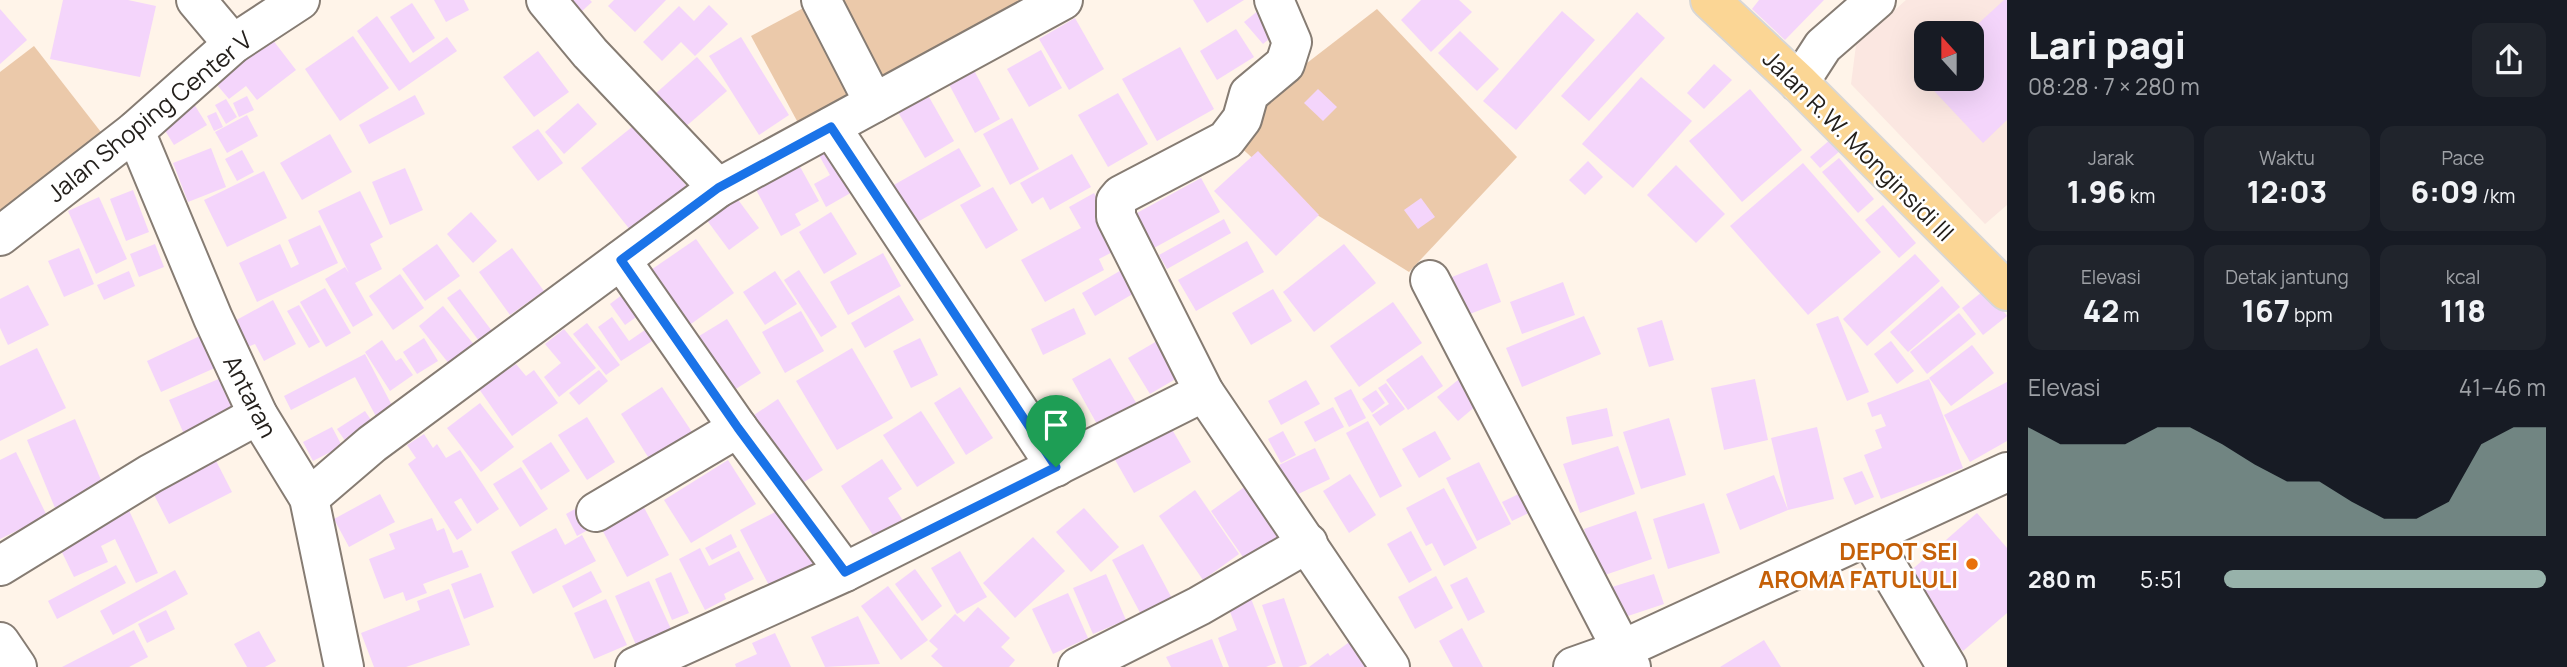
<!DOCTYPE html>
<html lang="id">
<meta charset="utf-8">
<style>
:root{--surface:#171b24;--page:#20242c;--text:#f1f3f6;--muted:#9ea1a6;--accent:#97b2aa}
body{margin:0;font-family:Manrope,sans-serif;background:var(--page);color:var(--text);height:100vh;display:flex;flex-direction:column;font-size:26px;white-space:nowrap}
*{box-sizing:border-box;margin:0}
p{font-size:23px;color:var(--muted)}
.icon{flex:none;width:38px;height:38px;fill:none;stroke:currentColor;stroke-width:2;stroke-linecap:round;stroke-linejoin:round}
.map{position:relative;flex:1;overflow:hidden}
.panel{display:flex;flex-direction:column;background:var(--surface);width:560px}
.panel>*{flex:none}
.needle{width:46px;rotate:339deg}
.fabs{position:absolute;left:1914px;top:21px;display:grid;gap:14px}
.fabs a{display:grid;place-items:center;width:70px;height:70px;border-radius:14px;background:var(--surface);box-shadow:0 7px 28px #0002;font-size:35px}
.pin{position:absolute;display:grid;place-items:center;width:60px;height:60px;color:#fff;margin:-72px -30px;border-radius:50% 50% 50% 0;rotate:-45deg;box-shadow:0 0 7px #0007}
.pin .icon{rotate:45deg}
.round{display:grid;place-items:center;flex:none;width:74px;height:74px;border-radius:14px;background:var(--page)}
.summary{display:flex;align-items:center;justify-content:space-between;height:119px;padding:0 21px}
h1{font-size:38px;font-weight:800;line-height:52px}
.figures{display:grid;grid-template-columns:repeat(3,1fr);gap:10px;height:119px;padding:7px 21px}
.figures div{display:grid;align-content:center;border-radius:14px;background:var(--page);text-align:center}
.figures b{font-size:30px;font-weight:800}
.figures small{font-size:19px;font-weight:400}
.figures p{font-size:19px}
.chart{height:196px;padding:14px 21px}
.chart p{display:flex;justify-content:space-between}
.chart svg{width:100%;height:126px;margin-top:7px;fill:var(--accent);opacity:.7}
ul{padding:0 21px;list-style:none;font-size:23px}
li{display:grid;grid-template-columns:112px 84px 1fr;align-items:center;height:52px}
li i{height:18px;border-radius:9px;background:var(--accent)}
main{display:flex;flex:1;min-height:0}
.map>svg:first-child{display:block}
</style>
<main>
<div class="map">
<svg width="2007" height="667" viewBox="0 0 2007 667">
<rect width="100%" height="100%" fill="#fff4e9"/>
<path fill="#fbe7e1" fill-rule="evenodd" d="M1906,0H2007V205L1985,224L1851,84L1856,45ZM1927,33H1972V79H1927Z"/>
<g fill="#ebc9aa">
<polygon points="830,0 1045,0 877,88"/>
<polygon points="809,5 861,101 803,132 751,36"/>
<polygon points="1377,9 1517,157 1409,272 1314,213 1238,145 1264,96"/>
<polygon points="34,46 104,136 6,216 0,209 0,72"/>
</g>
<g fill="#f4d5fb">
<polygon points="63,0 128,0 156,6 140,77 50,59"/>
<polygon points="434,0 464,0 469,10 446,22"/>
<polygon points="554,0 590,0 592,2 572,20"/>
<polygon points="614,0 666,0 635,32 608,6"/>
<polygon points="1193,0 1244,0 1207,23"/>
<polygon points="1421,0 1459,0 1472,12 1431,52 1401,20"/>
<polygon points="1759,0 1824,0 1785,40 1752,9"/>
<polygon points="2004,0 2007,0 2007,120 1983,143 1921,77 1927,72 1927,79 1972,79 1972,33 1968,33"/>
<polygon points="412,3 435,38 413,53 390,17"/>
<polygon points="709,5 728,24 695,56 681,42 662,61 643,42 679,6 694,21"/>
<polygon points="1264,6 1282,28 1263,44 1244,22"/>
<polygon points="0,9 27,40 0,64"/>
<polygon points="1562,11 1595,40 1516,130 1483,101"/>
<polygon points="1637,12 1665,38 1589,121 1561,96"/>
<polygon points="377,16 410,63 447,37 457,51 399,91 357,31"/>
<polygon points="1075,18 1104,69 1069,90 1039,39"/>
<polygon points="1236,29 1254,57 1217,80 1200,51"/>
<polygon points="1460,31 1499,69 1477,91 1438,53"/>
<polygon points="269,35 296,70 257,100 246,86 229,99 212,79"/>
<polygon points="353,36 389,88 340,121 305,69"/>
<polygon points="741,37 789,115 759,135 709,56"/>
<polygon points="1180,47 1214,109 1157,141 1122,79"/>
<polygon points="1041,50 1062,88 1029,107 1007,69"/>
<polygon points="538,51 569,92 534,117 503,77"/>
<polygon points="697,57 727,91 684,128 655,94"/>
<polygon points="969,61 1000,119 975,133 944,75"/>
<polygon points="1714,64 1732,80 1704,109 1687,93"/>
<polygon points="1641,77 1692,121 1633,188 1582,144"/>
<polygon points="1318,89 1337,107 1323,121 1304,103"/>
<polygon points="1750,89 1802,150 1742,202 1689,141"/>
<polygon points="925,90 954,141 925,158 895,107"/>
<polygon points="1118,93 1148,144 1108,167 1078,115"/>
<polygon points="415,95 425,114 369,144 359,125"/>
<polygon points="247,96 254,110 239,117 233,103"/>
<polygon points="226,99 237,117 226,124 215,105"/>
<polygon points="578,103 597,124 564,154 545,132"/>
<polygon points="194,104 207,125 174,145 161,124"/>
<polygon points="216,112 223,127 214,131 207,116"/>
<polygon points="247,115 258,136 227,153 215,132"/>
<polygon points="1012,118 1039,169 1010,185 983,134"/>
<polygon points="637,123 691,192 635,236 581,168"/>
<polygon points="538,129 563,163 538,181 512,147"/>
<polygon points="330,134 352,172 302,200 280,163"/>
<polygon points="834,138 861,187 826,207 814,184 830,175 815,148"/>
<polygon points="1831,139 1841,150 1820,168 1810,157"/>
<polygon points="211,148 226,187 188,202 173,163"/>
<polygon points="959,148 981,186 914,224 892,186"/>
<polygon points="242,150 254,172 237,181 225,159"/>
<polygon points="1258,151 1319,215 1276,256 1214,191"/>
<polygon points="1072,154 1091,187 1050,210 1043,197 1032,204 1020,183"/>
<polygon points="1839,158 1874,199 1858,213 1822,172"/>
<polygon points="1588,161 1603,177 1585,195 1569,180"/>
<polygon points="798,163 819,201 795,214 801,225 781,236 754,186"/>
<polygon points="1803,163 1881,252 1808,315 1730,226"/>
<polygon points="1676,165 1725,214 1696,243 1647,195"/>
<polygon points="405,168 423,210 390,225 372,182"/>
<polygon points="264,171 287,218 227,247 204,200"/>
<polygon points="1201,178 1220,212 1154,248 1135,214"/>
<polygon points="993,187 1018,230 986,249 960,205"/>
<polygon points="133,190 149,232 126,241 110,199"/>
<polygon points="360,191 383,237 370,244 382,269 355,283 373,315 353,327 325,279 345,267 349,273 318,211"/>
<polygon points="733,193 759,228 729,250 703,215"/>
<polygon points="1094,193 1124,246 1099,259 1104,270 1045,302 1021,260 1081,228 1069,207"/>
<polygon points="99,197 127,259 96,274 68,211"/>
<polygon points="1421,198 1435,217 1418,229 1404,210"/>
<polygon points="1883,205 1916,243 1899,258 1865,220"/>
<polygon points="471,212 497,241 473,263 447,234"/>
<polygon points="831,212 857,254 824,274 799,232"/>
<polygon points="1224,219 1231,233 1167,269 1159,255"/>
<polygon points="320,225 338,263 257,302 239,263 280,244 291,268 299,264 288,240"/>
<polygon points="696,239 734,293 684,329 645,274"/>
<polygon points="1247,241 1264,272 1196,311 1178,280"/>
<polygon points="155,244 164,267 139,277 130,254"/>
<polygon points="437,244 460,276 425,301 402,269"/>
<polygon points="1344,244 1376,283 1314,332 1283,292"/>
<polygon points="79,248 94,284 64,297 48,261"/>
<polygon points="512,248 544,291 510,315 479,272"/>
<polygon points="883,253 901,286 848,315 830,282"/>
<polygon points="1915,254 1940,281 1867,346 1843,319"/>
<polygon points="1487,263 1501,302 1462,317 1447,279"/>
<polygon points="1130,265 1143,288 1095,316 1082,293"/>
<polygon points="799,270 837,327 821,337 784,280"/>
<polygon points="129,271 135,286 104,300 97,285"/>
<polygon points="775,271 797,304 765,325 743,292"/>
<polygon points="400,274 424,308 393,330 369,296"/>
<polygon points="1563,282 1575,315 1522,334 1510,302"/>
<polygon points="28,285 49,325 8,345 0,328 0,299"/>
<polygon points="1942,286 1960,307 1908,352 1890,332"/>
<polygon points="325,288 351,333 326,347 300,302"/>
<polygon points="631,288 646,310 625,325 610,304"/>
<polygon points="1987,288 2007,316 1983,335 1962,308"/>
<polygon points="460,289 495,335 482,345 447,298"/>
<polygon points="1273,289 1292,321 1251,345 1232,313"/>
<polygon points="899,295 914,320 865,348 851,323"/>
<polygon points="273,300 296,344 264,361 255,344 245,348 231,323"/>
<polygon points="1393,302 1422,343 1359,387 1330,346"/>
<polygon points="299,305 320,342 309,348 287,311"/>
<polygon points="443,306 479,351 454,370 419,326"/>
<polygon points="1074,308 1086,334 1043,355 1031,329"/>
<polygon points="801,311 824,351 785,373 762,332"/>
<polygon points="1959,313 1976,334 1927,374 1910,352"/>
<polygon points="1584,316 1601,354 1522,387 1506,348"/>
<polygon points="1838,316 1869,392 1847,401 1816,324"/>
<polygon points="612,317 629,341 655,323 663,334 621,361 598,327"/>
<polygon points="727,319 761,373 720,399 686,344"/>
<polygon points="1662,320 1674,360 1649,367 1637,328"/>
<polygon points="587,323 620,365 606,375 573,334"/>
<polygon points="564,329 596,368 559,397 544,377 561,363 545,344"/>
<polygon points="202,335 217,367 161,392 147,361"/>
<polygon points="424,338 438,361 417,374 403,352"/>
<polygon points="920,338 938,375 911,388 893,351"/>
<polygon points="382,340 396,361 401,358 413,375 390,391 365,352"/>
<polygon points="1157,341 1179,377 1150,394 1128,358"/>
<polygon points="1891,341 1914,371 1897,384 1874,354"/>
<polygon points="1972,345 1994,373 1951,406 1929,378"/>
<polygon points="37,348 66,408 0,441 0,366"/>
<polygon points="852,348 893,418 837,450 796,381"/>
<polygon points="365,354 397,415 380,424 355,377 291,410 284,396"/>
<polygon points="1422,355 1443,386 1408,410 1386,380"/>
<polygon points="1110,358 1142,413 1103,435 1072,379"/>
<polygon points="516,364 526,376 534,370 558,403 512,436 479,389"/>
<polygon points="599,370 608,381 579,405 569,393"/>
<polygon points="1463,376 1483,400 1458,421 1437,397"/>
<polygon points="221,378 239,421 188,443 169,400"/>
<polygon points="1755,379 1768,440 1724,450 1711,388"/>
<polygon points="1929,379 1963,468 1881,499 1864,455 1882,448 1875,430 1886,426 1881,414 1872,417 1867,403"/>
<polygon points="1306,380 1320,404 1281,425 1268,401"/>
<polygon points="2007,382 2007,441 1970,462 1944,415"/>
<polygon points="1386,383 1405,409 1380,426 1372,415 1389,404 1378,388"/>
<polygon points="662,387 692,432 650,460 621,414"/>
<polygon points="960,387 993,438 966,455 934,403"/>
<polygon points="1351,389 1366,418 1349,427 1334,398"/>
<polygon points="1376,390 1385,403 1372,413 1362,399"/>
<polygon points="778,399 823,470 790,491 745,421"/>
<polygon points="480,403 514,447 481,472 447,428"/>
<polygon points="1333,407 1344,427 1315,442 1304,422"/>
<polygon points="1607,408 1613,436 1572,445 1566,417"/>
<polygon points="365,411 375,426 348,445 337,429"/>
<polygon points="921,411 955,463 917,487 883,435"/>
<polygon points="587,417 615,462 587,480 558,435"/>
<polygon points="1669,418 1686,475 1641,489 1623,432"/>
<polygon points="75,419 104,487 55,508 27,440"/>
<polygon points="1368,421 1402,486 1380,498 1346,433"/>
<polygon points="1170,426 1191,462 1134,493 1114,458"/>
<polygon points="332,427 342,446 313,461 303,442"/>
<polygon points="1817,427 1834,499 1788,510 1740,530 1726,494 1774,475 1788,510 1771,438"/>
<polygon points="1283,431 1296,455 1281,463 1268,439"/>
<polygon points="1435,431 1451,459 1419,478 1402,449"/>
<polygon points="424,434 433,448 437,444 446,458 460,450 499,509 477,524 461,498 454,502 472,530 457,540 408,464 416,458 407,445"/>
<polygon points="551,442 570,471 541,490 522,461"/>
<polygon points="1618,446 1635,494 1580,513 1563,464"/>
<polygon points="1315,448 1330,479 1294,496 1279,465"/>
<polygon points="211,451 232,492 169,524 148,483"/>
<polygon points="16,452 47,516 0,539 0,460"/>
<polygon points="882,459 902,489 888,498 904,522 876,540 841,486"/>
<polygon points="728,460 756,504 691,543 664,500"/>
<polygon points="1479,462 1511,524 1477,541 1446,478"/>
<polygon points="521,467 548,509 520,527 493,484"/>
<polygon points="1862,471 1874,497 1855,505 1843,478"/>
<polygon points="1350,474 1376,515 1349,533 1323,491"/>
<polygon points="1250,483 1292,542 1252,570 1211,511"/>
<polygon points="1444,488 1477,548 1444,566 1432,543 1426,546 1406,508"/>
<polygon points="1529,489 1539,508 1512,521 1502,502"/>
<polygon points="1195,490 1239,554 1203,580 1159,516"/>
<polygon points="380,494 395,522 349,547 334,519"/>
<polygon points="638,496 669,555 627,577 596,518"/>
<polygon points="1704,503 1720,553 1668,569 1653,519"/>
<polygon points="126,504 158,573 136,583 115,539 101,546 108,562 74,577 55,538"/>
<polygon points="584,504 595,526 577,536 566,514"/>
<polygon points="787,506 820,571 774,595 740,530"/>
<polygon points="1084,508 1119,547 1091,572 1056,532"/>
<polygon points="1636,511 1652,559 1599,577 1584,529"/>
<polygon points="1977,513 2007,548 2007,613 1963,651 1900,580"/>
<polygon points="432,518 437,531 444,528 453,553 462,550 469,567 423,584 427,593 406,601 403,592 384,599 369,559 395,549 389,534"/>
<polygon points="556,528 565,545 582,535 596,561 533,594 511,552"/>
<polygon points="1411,531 1432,570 1409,583 1387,544"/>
<polygon points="731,534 737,547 712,560 705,548"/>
<polygon points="1033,537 1065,571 1015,618 983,583"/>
<polygon points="1143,544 1176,606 1145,622 1112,560"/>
<polygon points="700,548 709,566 739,551 754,579 724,594 726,599 705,610 679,559"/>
<polygon points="960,551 987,597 957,614 931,568"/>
<polygon points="116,565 126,583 57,619 48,601"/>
<polygon points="915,569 942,606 922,621 895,584"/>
<polygon points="175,570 188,594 113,635 100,611"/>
<polygon points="591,571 602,592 573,608 562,586"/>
<polygon points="671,572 689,613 672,620 655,579"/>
<polygon points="481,573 494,607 464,619 451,584"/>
<polygon points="1106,574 1126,620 1093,634 1073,588"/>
<polygon points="1654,574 1664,604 1622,618 1612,587"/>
<polygon points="1436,576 1453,608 1415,629 1398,597"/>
<polygon points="1467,577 1485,612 1468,621 1450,585"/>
<polygon points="649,581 671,629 636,645 615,596"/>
<polygon points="888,586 928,640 901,660 861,606"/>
<polygon points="449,589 470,645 406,667 374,667 361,633 420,610 417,601"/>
<polygon points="1068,593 1088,638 1053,654 1032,609"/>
<polygon points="1250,596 1276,663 1266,667 1229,667 1218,638 1237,630 1227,604"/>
<polygon points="1284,598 1307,664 1298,667 1283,667 1262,605"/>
<polygon points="606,599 627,645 594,659 574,613"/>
<polygon points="978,607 1010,638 1001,647 1015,660 1009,667 943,667 931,656 938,649 929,641 955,614 964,622"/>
<polygon points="166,610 175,629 147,643 138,624"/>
<polygon points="858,616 880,664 825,667 811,637"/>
<polygon points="1462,628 1483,667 1453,667 1439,641"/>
<polygon points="134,630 148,657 129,667 62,667"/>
<polygon points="259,631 276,661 265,667 247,667 234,644"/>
<polygon points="775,633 791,667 736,667 735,664 757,654 752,643"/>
<polygon points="1355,638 1376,667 1309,667 1328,653 1330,656"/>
<polygon points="1212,639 1223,667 1171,667 1166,657"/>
<polygon points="1764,640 1781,667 1720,667"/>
</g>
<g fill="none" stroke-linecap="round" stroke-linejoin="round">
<g stroke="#867c73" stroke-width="42">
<g id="minor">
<polyline points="196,0 233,44"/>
<polyline points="546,0 590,53 718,188"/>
<polyline points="821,0 874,103"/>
<polyline points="1274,0 1292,42 1285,64 1249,94 1242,119 1226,140 1121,195 1116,201 1116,217 1204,392 1390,667"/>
<polyline points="1799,83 1823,46 1876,0"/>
<polyline points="831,127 1056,467"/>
<polyline points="135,131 213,318 258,415 309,498 344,667"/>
<polyline points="0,236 135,131 233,44 300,0"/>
<polyline points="621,260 738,428 845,572"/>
<polyline points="1430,280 1631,667"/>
<polyline points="309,498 372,444 718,188 1063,0"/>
<polyline points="596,512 738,428"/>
<polyline points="1869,536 1947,667"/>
<polyline points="0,566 150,474 258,415"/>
<polyline points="0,642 17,667"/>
<polyline points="635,667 845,572 1204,392"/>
<polyline points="1078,667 1199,606 1308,543"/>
<polyline points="1573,667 1621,650 2007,472"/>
</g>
</g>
<g stroke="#d8d7d6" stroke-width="42">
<polyline id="major" points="1710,0 1799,83 2007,291"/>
</g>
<use href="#minor" stroke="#fff" stroke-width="38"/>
<use href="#major" stroke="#fbd695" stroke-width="38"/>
</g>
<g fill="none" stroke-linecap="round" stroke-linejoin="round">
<g stroke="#fff" stroke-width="14">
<polygon id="route" points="831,127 1056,467 845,572 738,428 621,260 718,188"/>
</g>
<use href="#route" stroke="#1a73e8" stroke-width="9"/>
</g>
<circle fill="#e8710a" stroke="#fff" stroke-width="2.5" cx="1972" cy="564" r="7"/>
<g text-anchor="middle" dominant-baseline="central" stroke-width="5" stroke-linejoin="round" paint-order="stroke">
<g font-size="24" fill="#24201c" stroke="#fff">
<text transform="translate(149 116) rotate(-39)">Jalan Shoping Center V</text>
<text transform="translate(1859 145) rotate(45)">Jalan R.W. Monginsidi III</text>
<text transform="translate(251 396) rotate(63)">Antaran</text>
</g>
<g font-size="24" font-weight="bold" fill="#c56008" stroke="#fff" text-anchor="end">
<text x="1958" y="550">DEPOT SEI<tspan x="1958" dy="28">AROMA FATULULI</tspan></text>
</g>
</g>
</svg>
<div class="fabs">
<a><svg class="needle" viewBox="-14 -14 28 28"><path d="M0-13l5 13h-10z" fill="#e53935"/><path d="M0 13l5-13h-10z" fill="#9ea1a6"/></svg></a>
</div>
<div class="pin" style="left:1056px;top:467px;background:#1e9e55"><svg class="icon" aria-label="arrive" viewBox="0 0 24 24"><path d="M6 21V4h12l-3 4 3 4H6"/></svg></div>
</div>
<section class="panel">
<div class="summary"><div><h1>Lari pagi</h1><p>08:28 · 7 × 280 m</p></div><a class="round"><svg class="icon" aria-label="share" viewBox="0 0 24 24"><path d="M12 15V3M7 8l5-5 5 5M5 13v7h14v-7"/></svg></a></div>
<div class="figures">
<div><p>Jarak</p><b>1.96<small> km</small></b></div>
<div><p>Waktu</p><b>12:03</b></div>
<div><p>Pace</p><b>6:09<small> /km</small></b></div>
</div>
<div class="figures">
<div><p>Elevasi</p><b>42<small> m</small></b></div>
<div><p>Detak jantung</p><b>167<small> bpm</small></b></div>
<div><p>kcal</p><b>118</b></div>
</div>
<div class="chart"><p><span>Elevasi</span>41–46 m</p>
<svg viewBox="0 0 160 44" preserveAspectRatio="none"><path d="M0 44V6L10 12L20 12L30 12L40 6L50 6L60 12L70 19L80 25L90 25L100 32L110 38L120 38L130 32L140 12L150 6L160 6V44z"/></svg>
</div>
<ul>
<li><b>280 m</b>5:51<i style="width:100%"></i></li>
</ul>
</section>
</main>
